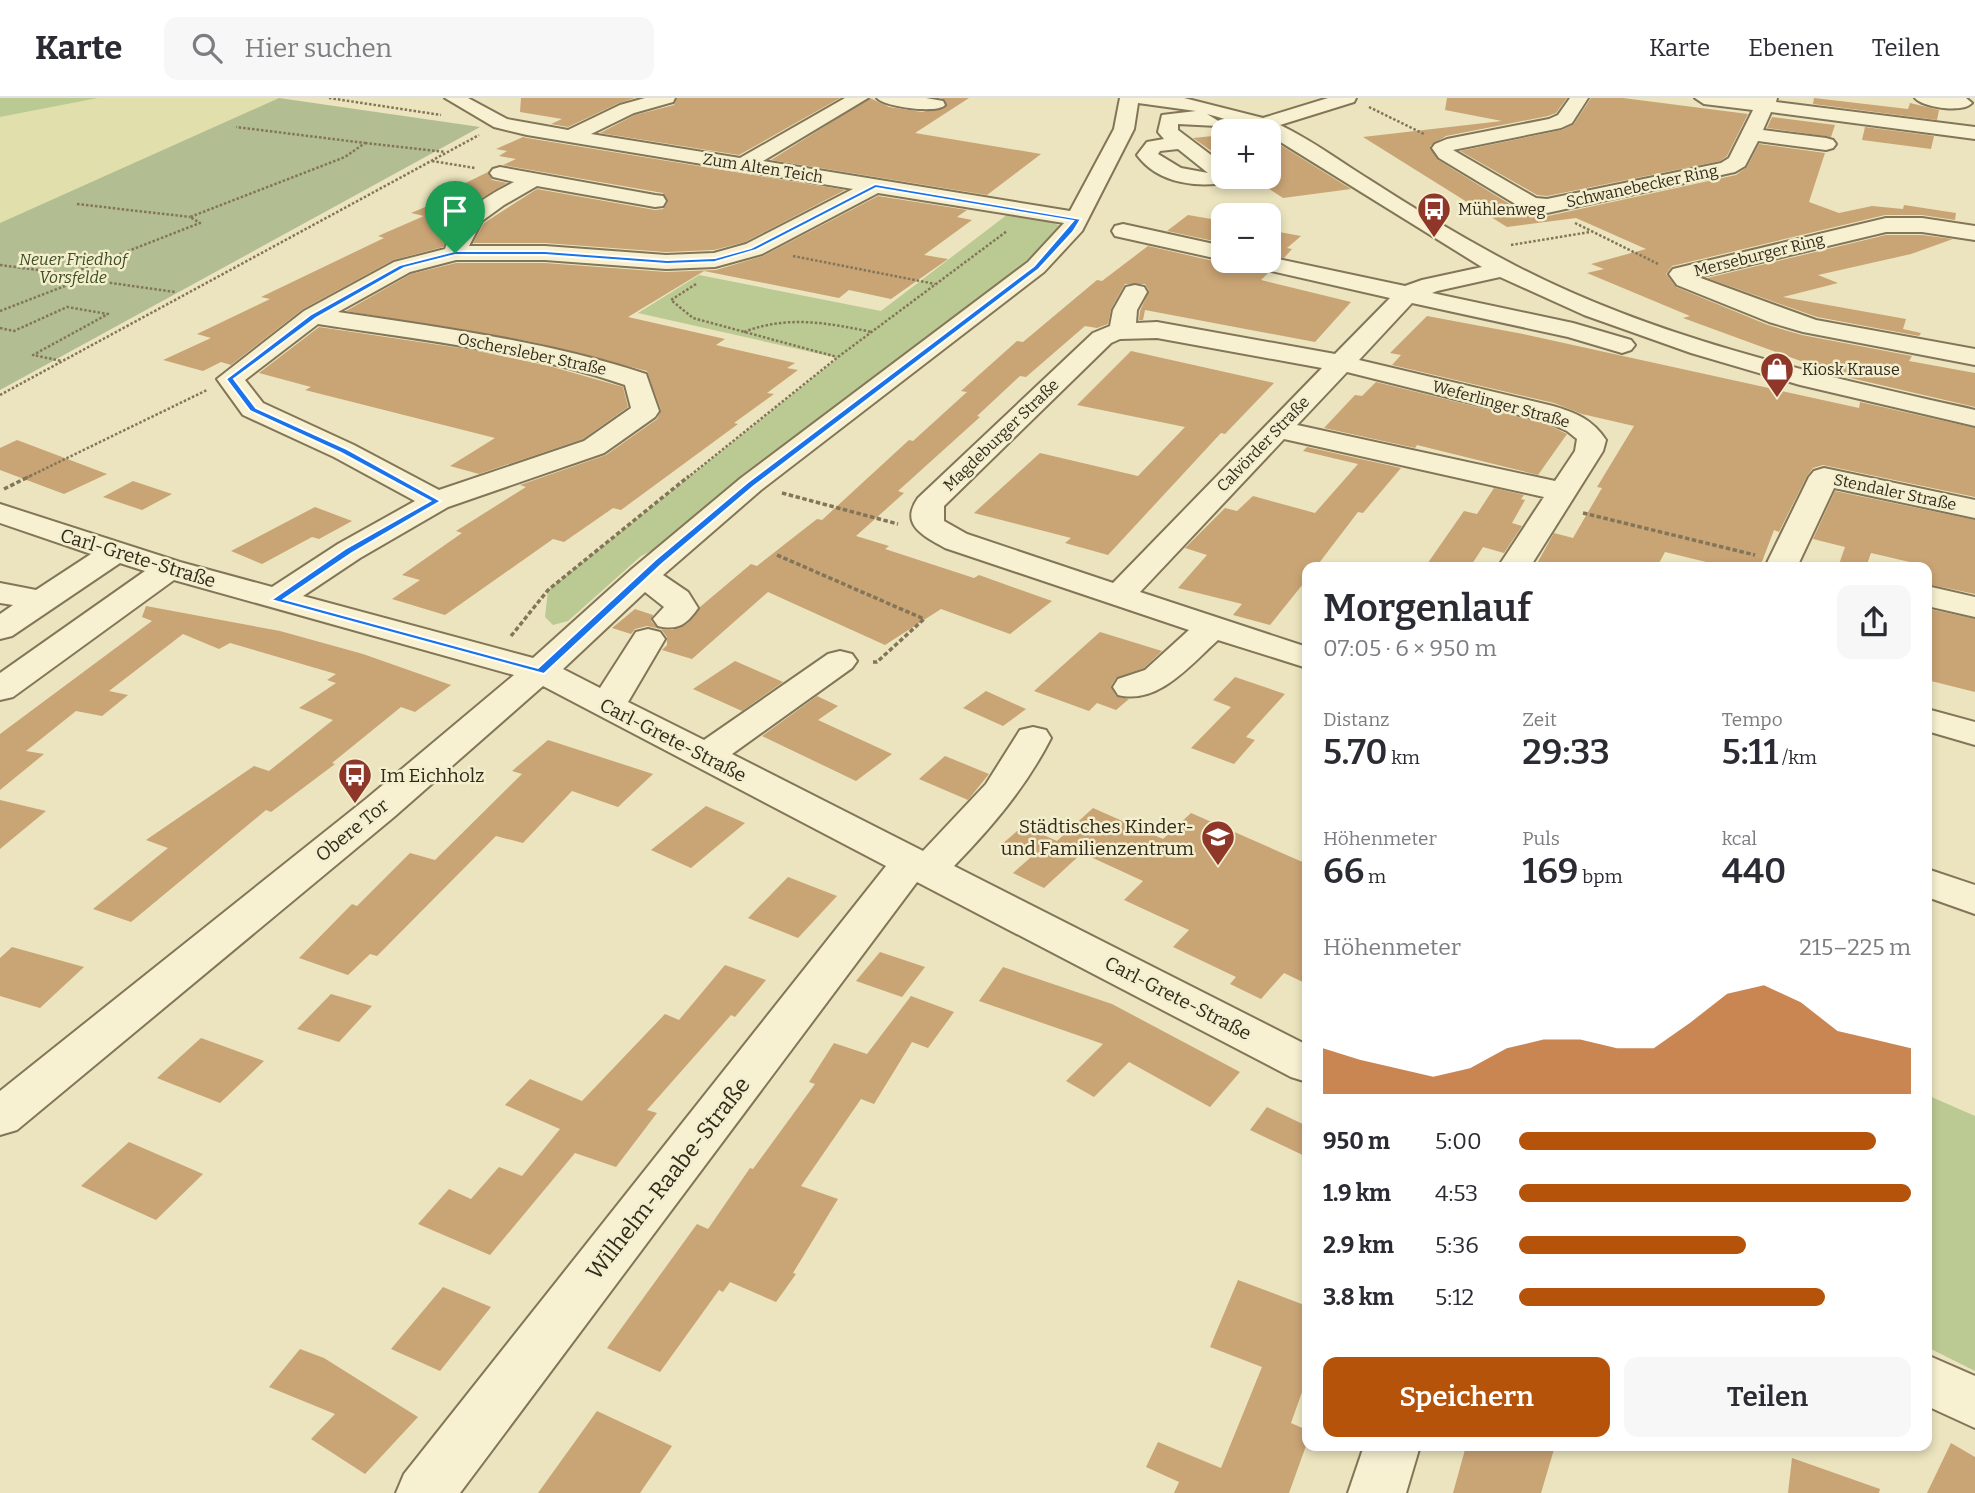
<!DOCTYPE html>
<html lang="de">
<meta charset="utf-8">
<style>
:root{--surface:#fff;--page:#f7f7f7;--text:#2b2b33;--muted:#7c7c81;--line:#e1e1e2;--accent:#b45309}
body{margin:0;font-family:Bitter,serif;background:var(--page);color:var(--text);height:100vh;display:flex;flex-direction:column;font-size:26px;white-space:nowrap}
*{box-sizing:border-box;margin:0}
p{font-size:23px;color:var(--muted)}
.icon{flex:none;width:38px;height:38px;fill:none;stroke:currentColor;stroke-width:2;stroke-linecap:round;stroke-linejoin:round}
.map{position:relative;flex:1;overflow:hidden}
.details{position:absolute;left:1302px;top:464px;width:630px;height:889px;display:flex;flex-direction:column;background:var(--surface);border-radius:14px;box-shadow:0 4px 10px #0003}
.details>*{flex:none}
.buttons{position:absolute;left:1211px;top:21px;display:grid;gap:14px}
.buttons a{display:grid;place-items:center;width:70px;height:70px;border-radius:14px;background:var(--surface);box-shadow:0 4px 10px #0003;font-size:35px}
.pin{position:absolute;display:grid;place-items:center;width:60px;height:60px;color:#fff;margin:-72px -30px;border-radius:50% 50% 50% 0;rotate:-45deg;box-shadow:0 0 7px #0007}
.pin .icon{rotate:45deg}
.round{display:grid;place-items:center;flex:none;width:74px;height:74px;border-radius:14px;background:var(--page)}
.head{display:flex;align-items:center;justify-content:space-between;height:119px;padding:0 21px}
h1{font-size:38px;font-weight:600;line-height:52px}
.metrics{display:grid;grid-template-columns:repeat(3,1fr);gap:10px;height:119px;padding:7px 21px}
.metrics div{display:grid;align-content:center}
.metrics b{font-size:35px;font-weight:600}
.metrics small{font-size:19px;font-weight:400}
.metrics p{font-size:19px}
.chart{height:196px;padding:14px 21px}
.chart p{display:flex;justify-content:space-between}
.chart svg{width:100%;height:126px;margin-top:7px;fill:var(--accent);opacity:.7}
.primary-button{display:flex;gap:14px;margin-top:auto;padding:14px 21px}
.primary-button a{flex:1;height:80px;border-radius:14px;background:var(--accent);color:#fff;font-size:28px;font-weight:600;line-height:80px;text-align:center}
.primary-button a+a{background:var(--page);color:var(--text)}
ul{padding:0 21px;list-style:none;font-size:23px}
li{display:grid;grid-template-columns:112px 84px 1fr;align-items:center;height:52px}
li i{height:18px;border-radius:9px;background:var(--accent)}
header{display:flex;align-items:center;gap:42px;box-sizing:border-box;height:98px;padding:0 35px;background:var(--surface);border-bottom:2px solid var(--line)}
header strong{font-size:33px}
nav{display:flex;gap:38px;margin-inline-start:auto;font-size:24px}
.search{width:490px;height:63px;background:var(--page);display:flex;align-items:center;gap:18px;box-sizing:border-box;padding:0 24px;border-radius:14px;color:var(--muted);font-size:26px}
.map>svg:first-child{display:block}
</style>
<header>
<strong>Karte</strong>
<div class="search"><svg class="icon" aria-label="search" viewBox="0 0 24 24"><circle cx="10" cy="10" r="6"/><path d="M15 15l6 6"/></svg>Hier suchen</div>
<nav><a>Karte</a><a>Ebenen</a><a>Teilen</a></nav>
</header>
<div class="map">
<svg width="1975" height="1395" viewBox="0 0 1975 1395">
<rect width="100%" height="100%" fill="#ebe4be"/>
<polygon fill="#e1e0ac" points="98,0 279,0 0,125 0,19"/>
<g fill="#bbc993">
<polygon points="0,0 98,0 0,19"/>
<polygon points="1008,116 1054,125 1071,133 696,432 641,458 568,523 553,527 545,519 548,492 838,260 638,215 699,177 881,213"/>
<polygon points="1927,997 1975,1018 1975,1273 1927,1249"/>
</g>
<polygon fill="#b2bd92" points="279,0 480,29 0,292 0,125"/>
<g fill="#c9a475">
<polygon points="521,0 635,0 619,5 568,29 551,26 562,21 520,14"/>
<polygon points="677,0 840,0 739,57 600,35 635,17 674,7"/>
<polygon points="870,0 889,9 922,14 946,9 945,2 941,0 969,0 915,35 1041,56 987,97 771,62"/>
<polygon points="1447,0 1567,0 1556,15 1548,18 1446,38 1430,48 1438,62 1521,113 1548,118 1736,77 1747,69 1759,46 1825,55 1809,104 1839,115 1872,108 1903,111 1904,107 1956,115 1955,122 1922,117 1885,117 1672,168 1666,176 1676,189 1768,227 1802,237 1912,258 1909,263 1975,275 1975,309 1842,278 1683,220 1690,218 1587,175 1604,171 1591,166 1646,151 1576,120 1507,129 1363,39 1502,23 1445,12"/>
<polygon points="1591,0 1623,0 1748,16 1727,58 1720,63 1547,98 1537,97 1460,53 1562,32 1574,26"/>
<polygon points="1814,0 1908,11 1910,5 1939,12 1937,22 1813,6"/>
<polygon points="1772,19 1835,27 1831,39 1767,30"/>
<polygon points="1865,29 1934,38 1931,51 1862,42"/>
<polygon points="1223,37 1223,61 1193,40"/>
<polygon points="523,39 527,40 845,92 745,144 714,152 666,154 545,145 473,145 484,125 537,91 655,112 663,111 668,104 663,95 503,67 516,61 499,58 507,53 496,51"/>
<polygon points="1269,40 1351,91 1283,100 1251,79 1269,79"/>
<polygon points="488,74 492,82 507,85 480,101 462,117 443,149 393,162 303,211 231,267 221,264 203,273 163,262 211,240 197,236 270,201 261,199 384,140 378,138 424,118 411,115 444,101 437,99"/>
<polygon points="878,98 967,112 957,119 972,122 924,157 948,161 891,201 849,192 839,200 704,173 628,219 725,241 716,247 795,265 787,270 798,272 767,295 774,296 734,325 738,326 621,412 613,410 564,444 553,441 445,517 392,501 420,482 402,477 462,435 456,433 526,389 520,387 606,357 657,321 661,312 647,273 533,244 346,213 411,176 456,165 545,165 666,174 716,172 763,158"/>
<polygon points="1188,117 1223,123 1223,145 1167,133"/>
<polygon points="1269,132 1301,138 1287,150 1292,151 1284,160 1269,157"/>
<polygon points="1886,137 1922,137 1953,141 1911,156 1818,177 1838,185 1783,199 1906,221 1903,231 1921,235 1919,238 1817,219 1707,180"/>
<polygon points="1148,148 1222,165 1243,163 1248,171 1268,175 1261,182 1351,204 1315,244 1145,212 1143,222 1139,222 1140,213 1149,193 1145,186 1125,186 1111,211 1108,226 1097,230 1085,228 1026,279 1020,278 977,318 980,319 898,393 904,395 856,438 889,448 885,451 974,480 979,477 1052,503 1010,536 941,511 885,547 768,494 692,561 662,552 667,547 667,539 661,531 647,528 635,531 631,536 612,530 635,511 653,517 651,523 658,531 672,532 687,526 700,509 751,466 757,468 817,421 822,422 909,342 913,343 967,294 961,293 1017,243 1023,244 1097,182 1102,183"/>
<polygon points="1427,218 1523,236 1859,310 1860,304 1975,330 1975,399 1823,367 1813,370 1807,378 1779,434 1774,432 1760,469 1727,469 1665,454 1657,469 1626,469 1609,465 1606,469 1535,469 1554,435 1573,440 1602,390 1597,389 1634,328 1582,316 1554,305 1392,267 1401,257 1390,255"/>
<polygon points="319,229 473,252 549,268 623,289 628,309 583,341 479,376 450,368 495,340 305,292 311,289 259,275"/>
<polygon points="1131,253 1274,285 1225,336 1221,335 1108,457 1065,445 1071,440 974,415 1040,355 1138,378 1185,329 1077,307"/>
<polygon points="1376,284 1546,326 1567,336 1538,377 1417,347 1415,350 1324,330 1355,297 1362,298"/>
<polygon points="17,342 107,376 64,396 0,372 0,350"/>
<polygon points="1307,349 1401,370 1363,415 1358,414 1316,469 1307,469 1307,481 1270,527 1233,517 1242,506 1178,490 1207,457 1185,450 1225,410 1237,413 1253,398 1315,415 1358,366 1303,353"/>
<polygon points="133,383 172,396 142,412 103,399"/>
<polygon points="1494,390 1524,397 1521,401 1525,402 1512,425 1522,428 1504,455 1483,449 1470,469 1425,469 1464,413 1477,416"/>
<polygon points="1835,393 1975,422 1975,496 1927,486 1927,468 1871,455 1866,469 1838,469 1845,449 1813,441"/>
<polygon points="315,409 352,423 319,441 312,439 262,466 231,453"/>
<polygon points="146,508 280,533 363,556 451,587 415,614 401,609 332,665 335,666 271,714 266,712 131,824 93,811 168,750 146,742 254,668 269,673 333,622 299,610 336,585 327,582 336,576 230,545 219,551 183,536 109,593 128,597 102,618 76,613 26,653 44,656 0,692 0,636 152,523 142,519"/>
<polygon points="1929,511 1975,521 1975,594 1927,582"/>
<polygon points="1100,534 1162,553 1144,570 1116,580 1111,588 1116,598 1129,601 1116,612 1097,605 1089,613 1034,593"/>
<polygon points="735,563 783,584 742,613 693,591"/>
<polygon points="1235,579 1285,596 1246,639 1255,642 1234,666 1191,650 1231,609 1213,602"/>
<polygon points="986,593 1026,611 1003,628 963,610"/>
<polygon points="817,598 838,608 818,622 892,656 856,683 762,638"/>
<polygon points="548,642 653,676 618,709 572,693 523,745 496,738 377,858 370,856 348,877 299,860 352,806 357,808 410,755 435,762 522,676 512,673"/>
<polygon points="945,658 989,676 968,702 919,681"/>
<polygon points="0,702 46,713 0,751"/>
<polygon points="706,708 745,725 691,770 651,752"/>
<polygon points="1093,710 1163,741 1191,715 1307,766 1307,886 1284,875 1261,901 1230,886 1236,879 1173,849 1189,832 1124,802 1143,783 1082,755 1044,790 1013,775 1030,760 1001,747 1023,728 1057,743"/>
<polygon points="788,779 837,798 798,840 748,820"/>
<polygon points="12,849 84,869 40,910 0,898 0,860"/>
<polygon points="880,854 925,869 902,899 856,883"/>
<polygon points="725,867 766,882 735,919 731,917 647,1012 657,1015 616,1069 575,1055 490,1157 418,1126 449,1091 471,1101 499,1069 522,1078 560,1031 505,1007 530,981 582,1003 665,916 679,922"/>
<polygon points="1003,869 1112,906 1240,974 1210,1009 1129,964 1094,999 1066,983 1103,946 979,903"/>
<polygon points="331,896 372,908 339,944 297,931"/>
<polygon points="911,898 954,914 928,950 912,944 874,1006 861,1001 801,1088 838,1101 793,1175 796,1176 776,1204 730,1184 723,1194 719,1192 660,1274 607,1250 697,1126 708,1131 750,1070 753,1071 815,986 809,984 834,945 867,956"/>
<polygon points="201,940 264,963 220,1005 157,980"/>
<polygon points="1267,1009 1307,1028 1307,1059 1250,1032"/>
<polygon points="129,1044 203,1076 156,1122 81,1088"/>
<polygon points="1238,1182 1307,1208 1307,1280 1291,1325 1307,1332 1307,1345 1289,1395 1174,1395 1179,1384 1146,1369 1158,1344 1221,1370 1262,1269 1210,1249"/>
<polygon points="443,1189 491,1209 440,1273 391,1251"/>
<polygon points="300,1251 324,1260 418,1319 365,1376 311,1341 335,1316 269,1289"/>
<polygon points="597,1313 672,1348 640,1395 538,1395"/>
<polygon points="1951,1345 1975,1359 1975,1395 1927,1395"/>
<polygon points="1466,1348 1555,1348 1541,1395 1453,1395"/>
<polygon points="1792,1360 1880,1391 1879,1395 1788,1395"/>
</g>
<g fill="none" stroke-linecap="round" stroke-linejoin="round">
<g stroke="#837558" stroke-width="4">
<g id="minor">
<path d="M445,0H468L507,21L568,32L620,7L645,0H675L673,4L634,15L591,36L740,60L845,0H868L763,63L1070,113L1114,31L1120,0H1184L1263,20L1328,0H1356L1354,4L1280,27C1312,42 1341,64 1370,82C1418,113 1466,142 1516,168C1658,242 1820,277 1975,312V328L1800,287L1691,255L1584,217L1500,179L1437,193L1432,195L1573,225L1631,242L1635,247L1631,252L1622,255L1568,239L1412,205L1359,262L1553,308C1576,315 1592,321 1606,342L1603,353L1530,469H1498L1544,399L1284,341L1140,494L1307,549V570L1218,542C1191,566 1159,607 1118,597L1113,589L1118,581L1145,572L1189,532L945,450C924,438 899,427 918,400L1093,235L1110,228L1113,212L1126,189L1135,187L1144,189L1147,194L1137,212L1136,225L1157,224L1335,256L1390,200L1249,168L1246,163H1269V159L1405,188L1422,182L1482,169L1269,37V33C1249,33 1227,20 1207,16L1220,24L1217,28L1178,26V32L1223,66V79H1235L1232,83C1200,91 1158,86 1137,57L1147,44L1164,41L1158,34L1162,17L1196,13L1138,5L1134,31L1082,133L1044,174L761,392L663,477L688,494L698,510C687,526 678,533 658,528L653,521L664,509L645,494L563,571L600,590L636,534L648,531L660,534L665,541L628,604L704,642L828,556L840,553L852,556L857,563L852,570L732,656L923,753L986,686L1020,632L1033,629L1046,632L1051,640C1026,689 992,729 954,768L1307,947V984L1291,979L917,784L460,1395H396L404,1376L886,768L543,588L394,719L17,1032L0,1037V993L366,701L514,577L174,482L13,599L0,602V575L145,473L120,465L12,538L0,541V516L13,507L0,505V485L36,492L91,456L0,425V406L180,464L272,489L338,446L415,403L334,359L243,317L217,281L304,213L394,164L445,151C456,116 483,100 514,84L493,79L490,75L493,71L500,69L655,97L663,98L666,103L663,108L655,109L537,88L504,107L482,123L469,148H545L666,157L714,155L746,146L853,91L527,37L494,29ZM1178,51L1208,75L1181,70L1158,56L1160,53ZM878,95L1064,125L1028,164L741,380L632,471L533,560L303,498L360,460L448,409L604,355L655,319L659,313L646,276C546,243 443,230 338,214L410,174L456,162H545L666,171L715,169L762,156ZM318,226C422,242 525,253 625,287L631,310L584,343L439,392L354,347L263,305L245,282ZM1157,240L1322,270L1113,485L967,436L944,423V408L1111,245L1120,241ZM1347,274L1547,324L1567,333L1577,341L1575,353L1555,383L1297,327Z"/>
<path d="M877,0H926L943,3L945,7C938,16 884,9 877,0Z"/>
<polygon points="1570,0 1588,0 1572,25 1561,30 1453,52 1536,100 1547,101 1721,65 1729,60 1753,12 1704,6 1695,0 1777,0 1776,4 1975,29 1975,41 1771,14 1763,32 1826,40 1833,42 1836,46 1833,50 1826,52 1758,43 1745,68 1735,74 1547,115 1522,110 1439,60 1432,50 1435,46 1447,41 1549,21 1558,17"/>
<path d="M1915,0H1966L1972,5C1963,15 1924,10 1915,0Z"/>
<polygon points="1886,120 1922,120 1975,128 1975,142 1922,134 1886,134 1698,179 1816,222 1975,251 1975,267 1803,234 1769,224 1677,187 1669,176 1673,171"/>
<polygon points="1123,126 1223,148 1223,162 1115,138 1112,133 1115,128"/>
<polygon points="1824,370 1975,402 1975,420 1834,390 1797,469 1765,469 1809,379 1814,373"/>
<polygon points="1927,488 1975,499 1975,519 1927,508"/>
<polygon points="1927,611 1975,624 1975,647 1927,633"/>
<polygon points="1927,771 1975,787 1975,816 1927,799"/>
<polygon points="1927,1257 1975,1278 1975,1330 1927,1308"/>
<polygon points="1364,1348 1420,1348 1406,1395 1348,1395"/>
</g>
</g>
<g stroke="#837558" stroke-width="2.5" stroke-dasharray="2.5 2" stroke-linecap="butt">
<polyline points="329,0 441,17"/>
<polyline points="1369,9 1424,36"/>
<polyline points="365,45 445,54"/>
<polyline points="432,63 475,70"/>
<polyline points="77,106 190,119"/>
<polyline points="1575,125 1658,166"/>
<polyline points="1511,147 1590,134"/>
<polyline points="793,158 935,186"/>
<polyline points="0,167 69,176"/>
<polyline points="83,181 175,194"/>
<polyline points="696,186 671,202 693,220 837,259"/>
<polyline points="0,213 83,181 69,176 200,125 190,119 345,59 365,45 236,29"/>
<polyline points="0,230 14,233 67,209 108,216 33,257 62,263"/>
<path d="M744,234C787,217 828,225 872,234"/>
<polyline points="0,297 479,37"/>
<polyline points="26,380 207,292"/>
<polyline points="687,380 838,259 1007,133"/>
</g>
<g stroke="#837558" stroke-width="3.5" stroke-dasharray="4.5 2.5" stroke-linecap="butt">
<polyline points="4,391 30,378"/>
<polyline points="782,395 898,426"/>
<polyline points="1583,415 1755,457"/>
<polyline points="777,457 924,521 877,564 873,564"/>
<polyline points="511,538 548,492 689,378"/>
</g>
<use href="#minor" fill="#f7f1d1" fill-rule="evenodd"/>
</g>
<path fill="#1a73e8" stroke="#fff" stroke-width="2" fill-rule="evenodd" d="M875,86L1081,121L1073,134L1039,171L754,388L662,466L544,576L271,502L345,451L430,403L341,355L250,313L226,281L310,217L400,167L455,153H545L667,162L715,160L751,150ZM876,90L1073,123L1034,168L748,384L655,462L538,570L284,501L352,455L441,403L347,351L256,310L234,281L316,220L404,170L455,157H545L667,166L715,164L756,152Z"/>
<defs>
<g id="bus-pin" transform="scale(1.75)"><path d="M0 17L-7.5 6A9.5 9.5 0 1 1 7.5 6Z" fill="#8f382a" stroke="#f3eecd"/><path d="M-5-6H5V4H4V6H2V4H-2V6H-4V4H-5ZM-3.5-4V0h7V-4ZM-3.5 1.2v1.5H-2V1.2ZM2 1.2v1.5H3.5V1.2Z" fill="#fff"/></g>
<g id="shop-pin" transform="scale(1.75)"><path d="M0 17L-7.5 6A9.5 9.5 0 1 1 7.5 6Z" fill="#8f382a" stroke="#f3eecd"/><path d="M-5-2.5h2.3a2.7 3.5 0 0 1 5.4 0H5L5.5 6h-11ZM-1.5-2.5h3a1.5 2.3 0 0 0-3 0Z" fill="#fff"/></g>
<g id="school-pin" transform="scale(1.75)"><path d="M0 17L-7.5 6A9.5 9.5 0 1 1 7.5 6Z" fill="#8f382a" stroke="#f3eecd"/><path d="M0-5L7-2L0 1L-7-2ZM-4 1L0 2.5L4 1V4Q0 6-4 4Z" fill="#fff"/></g>
</defs>
<g fill-rule="evenodd">
<use href="#bus-pin" x="1434" y="111"/>
<use href="#shop-pin" x="1777" y="271"/>
<use href="#bus-pin" x="355" y="677"/>
<use href="#school-pin" x="1218" y="739"/>
</g>
<g text-anchor="middle" dominant-baseline="central" stroke-width="5" stroke-linejoin="round" paint-order="stroke">
<g font-size="16" fill="#332a1c" stroke="#f3eecd">
<text transform="translate(763 70) rotate(9)">Zum Alten Teich</text>
<text transform="translate(1642 88) rotate(-12)">Schwanebecker Ring</text>
<text transform="translate(1759 157) rotate(-14)">Merseburger Ring</text>
<text transform="translate(532 256) rotate(12)">Oschersleber Straße</text>
<text transform="translate(1501 306) rotate(15)">Weferlinger Straße</text>
<text transform="translate(1001 337) rotate(-44)">Magdeburger Straße</text>
<text transform="translate(1263 346) rotate(-46)">Calvörder Straße</text>
<text transform="translate(1895 394) rotate(12)">Stendaler Straße</text>
</g>
<g font-size="16" fill="#332a1c" stroke="#f3eecd" text-anchor="start">
<text x="1458" y="111">Mühlenweg</text>
<text x="1802" y="271">Kiosk Krause</text>
</g>
<g font-size="16" font-style="italic" fill="#3d4e23" stroke="#f3eecd">
<text x="73" y="161">Neuer Friedhof<tspan x="73" dy="18">Vorsfelde</tspan></text>
</g>
<g font-size="19" fill="#332a1c" stroke="#f3eecd">
<text transform="translate(138 460) rotate(17)">Carl-Grete-Straße</text>
<text transform="translate(673 642) rotate(27)">Carl-Grete-Straße</text>
<text transform="translate(352 732) rotate(-39)">Obere Tor</text>
<text transform="translate(1178 900) rotate(27)">Carl-Grete-Straße</text>
</g>
<g font-size="19" fill="#332a1c" stroke="#f3eecd" text-anchor="start">
<text x="380" y="677">Im Eichholz</text>
<text x="1194" y="728" text-anchor="end">Städtisches Kinder-<tspan x="1194" dy="22">und Familienzentrum</tspan></text>
</g>
<g font-size="23" fill="#332a1c" stroke="#f3eecd">
<text transform="translate(668 1080) rotate(-52)">Wilhelm-Raabe-Straße</text>
</g>
</g>
</svg>
<div class="buttons">
<a>+</a>
<a>−</a>
</div>
<div class="pin" style="left:455px;top:155px;background:#1e9e55"><svg class="icon" aria-label="arrive" viewBox="0 0 24 24"><path d="M6 21V4h12l-3 4 3 4H6"/></svg></div>
<section class="details">
<div class="head"><div><h1>Morgenlauf</h1><p>07:05 · 6 × 950 m</p></div><a class="round"><svg class="icon" aria-label="share" viewBox="0 0 24 24"><path d="M12 15V3M7 8l5-5 5 5M5 13v7h14v-7"/></svg></a></div>
<div class="metrics">
<div><p>Distanz</p><b>5.70<small> km</small></b></div>
<div><p>Zeit</p><b>29:33</b></div>
<div><p>Tempo</p><b>5:11<small> /km</small></b></div>
</div>
<div class="metrics">
<div><p>Höhenmeter</p><b>66<small> m</small></b></div>
<div><p>Puls</p><b>169<small> bpm</small></b></div>
<div><p>kcal</p><b>440</b></div>
</div>
<div class="chart"><p><span>Höhenmeter</span>215–225 m</p>
<svg viewBox="0 0 160 44" preserveAspectRatio="none"><path d="M0 44V28L10 32L20 35L30 38L40 35L50 28L60 25L70 25L80 28L90 28L100 19L110 9L120 6L130 12L140 22L150 25L160 28V44z"/></svg>
</div>
<ul>
<li><b>950 m</b>5:00<i style="width:91%"></i></li>
<li><b>1.9 km</b>4:53<i style="width:100%"></i></li>
<li><b>2.9 km</b>5:36<i style="width:58%"></i></li>
<li><b>3.8 km</b>5:12<i style="width:78%"></i></li>
</ul>
<div class="primary-button"><a>Speichern</a><a>Teilen</a></div>
</section>
</div>
